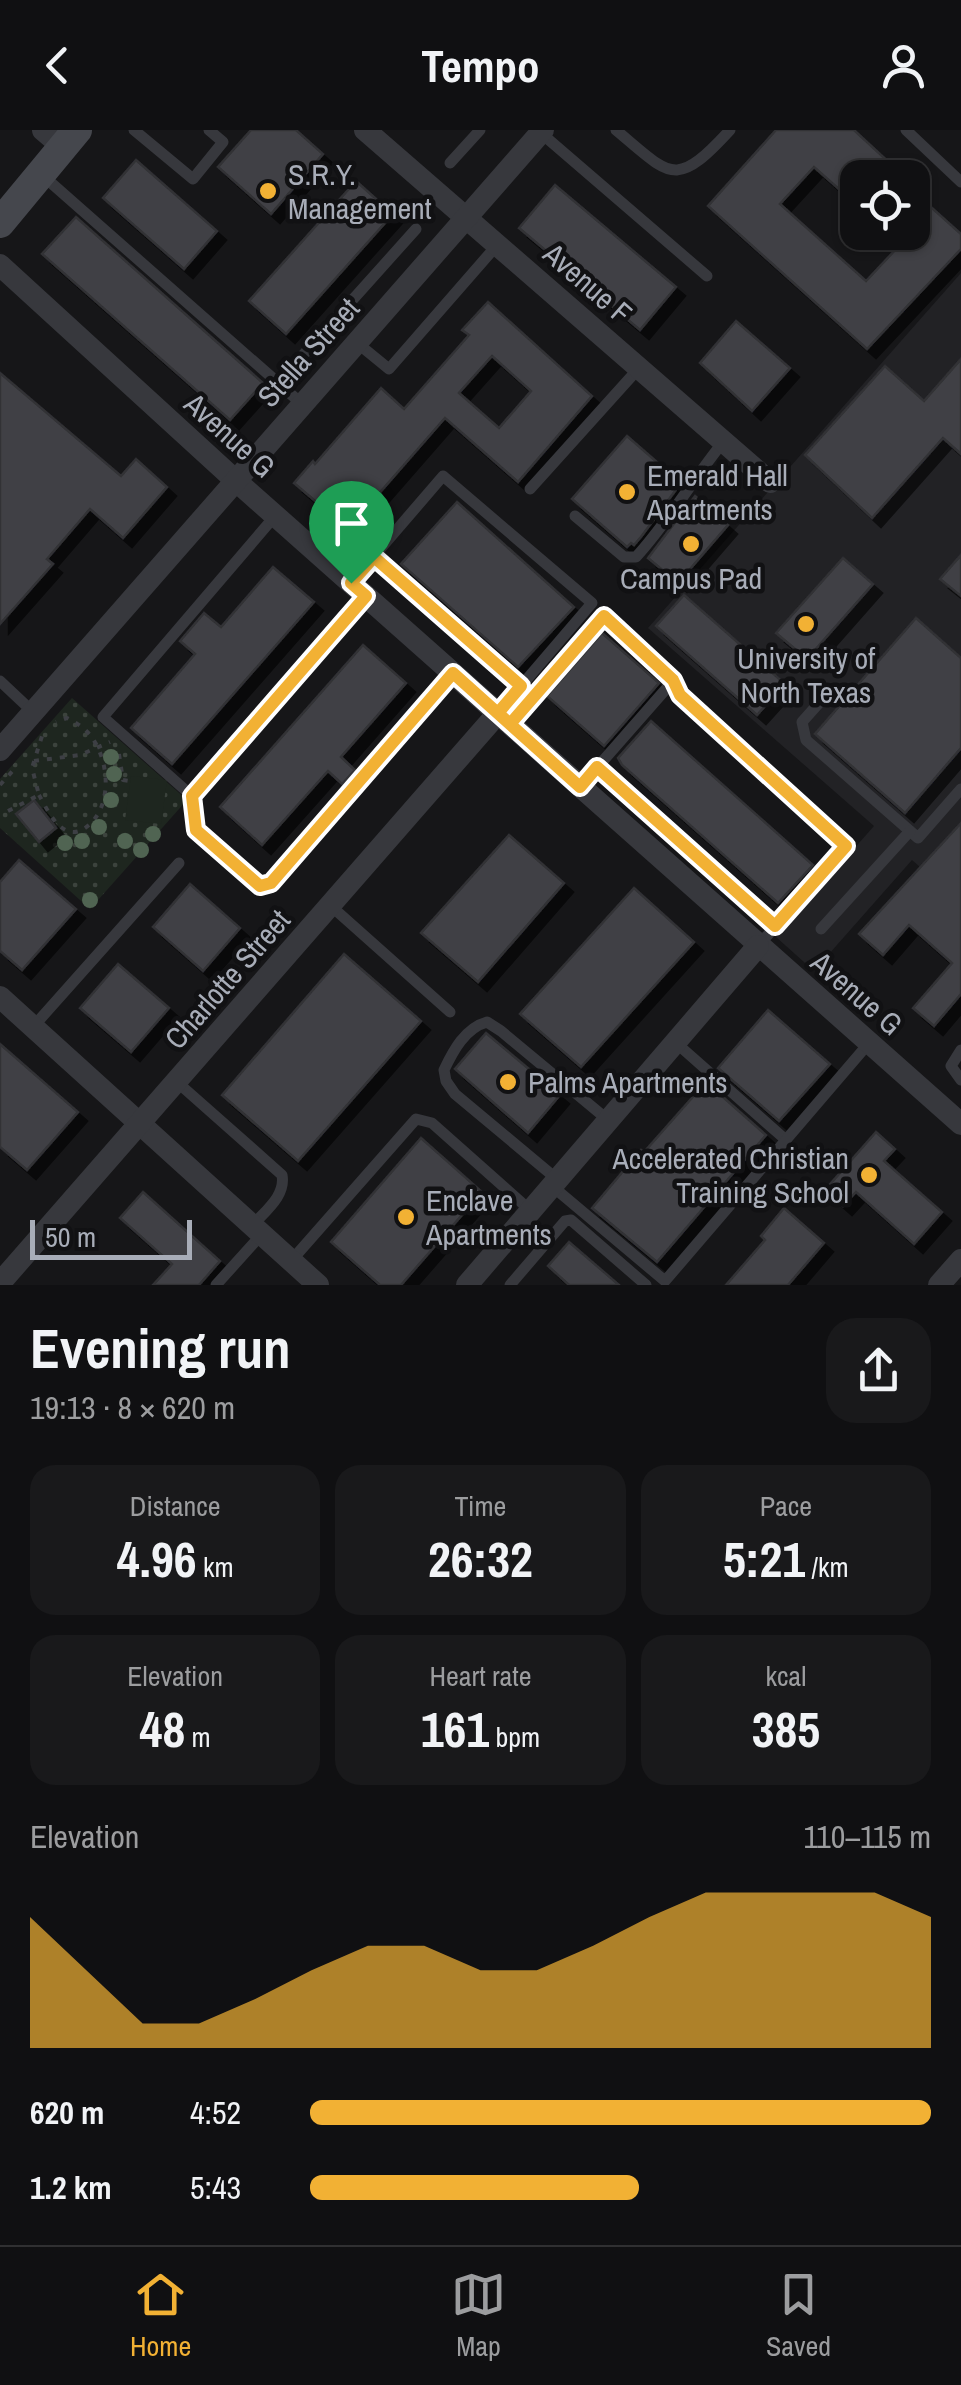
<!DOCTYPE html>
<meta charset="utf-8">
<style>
:root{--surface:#101012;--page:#19191b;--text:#f1f3f6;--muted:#9c9d9f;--line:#303032;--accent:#f2b134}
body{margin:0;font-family:"Archivo Narrow",sans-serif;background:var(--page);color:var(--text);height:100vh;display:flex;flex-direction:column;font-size:38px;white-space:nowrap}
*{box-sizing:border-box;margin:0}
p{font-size:32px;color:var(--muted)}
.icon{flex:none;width:55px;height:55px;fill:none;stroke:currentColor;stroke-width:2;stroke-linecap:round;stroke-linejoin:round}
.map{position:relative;height:1155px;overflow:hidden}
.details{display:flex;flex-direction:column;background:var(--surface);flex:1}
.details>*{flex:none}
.tools{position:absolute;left:840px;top:30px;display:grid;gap:20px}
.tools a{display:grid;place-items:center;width:90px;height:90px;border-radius:20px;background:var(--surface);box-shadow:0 2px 8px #0004,0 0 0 2px var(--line);font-size:50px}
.scale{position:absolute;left:30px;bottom:25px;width:162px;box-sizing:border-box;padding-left:10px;border:5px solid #a8adb8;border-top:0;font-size:28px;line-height:35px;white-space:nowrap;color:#a8adb8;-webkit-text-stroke:8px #111113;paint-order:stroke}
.pin{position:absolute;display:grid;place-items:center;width:85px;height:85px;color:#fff;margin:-102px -42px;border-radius:50% 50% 50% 0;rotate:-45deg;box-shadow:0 0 10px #0007}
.pin .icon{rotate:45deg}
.round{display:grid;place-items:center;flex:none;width:105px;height:105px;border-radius:30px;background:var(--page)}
.head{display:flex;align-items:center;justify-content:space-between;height:170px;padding:0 30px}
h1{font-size:55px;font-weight:800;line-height:75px}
.metrics{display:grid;grid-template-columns:repeat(3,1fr);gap:15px;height:170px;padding:10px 30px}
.metrics div{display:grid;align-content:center;border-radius:25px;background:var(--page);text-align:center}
.metrics b{font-size:50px;font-weight:800}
.metrics small{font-size:28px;font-weight:400}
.metrics p{font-size:28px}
.chart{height:280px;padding:20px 30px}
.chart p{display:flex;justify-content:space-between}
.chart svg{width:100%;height:180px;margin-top:10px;fill:var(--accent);opacity:.7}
ul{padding:0 30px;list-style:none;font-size:32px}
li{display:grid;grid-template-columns:160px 120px 1fr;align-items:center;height:75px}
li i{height:25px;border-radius:12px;background:var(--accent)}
header{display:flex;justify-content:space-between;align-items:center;height:130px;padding:0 30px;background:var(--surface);font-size:45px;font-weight:800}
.tabs{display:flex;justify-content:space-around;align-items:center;height:140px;border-top:2px solid var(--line);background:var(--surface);font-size:28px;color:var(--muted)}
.tabs a{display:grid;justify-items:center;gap:5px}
.tabs .current{color:var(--accent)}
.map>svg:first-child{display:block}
</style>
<header><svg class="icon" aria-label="back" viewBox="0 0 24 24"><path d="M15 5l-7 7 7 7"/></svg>Tempo<svg class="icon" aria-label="person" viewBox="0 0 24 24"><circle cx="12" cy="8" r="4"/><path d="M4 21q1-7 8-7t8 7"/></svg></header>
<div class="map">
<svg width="961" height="1155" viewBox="0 0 961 1155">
<defs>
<pattern id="park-dots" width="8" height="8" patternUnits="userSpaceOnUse" patternTransform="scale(2.5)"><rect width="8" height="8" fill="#1e261f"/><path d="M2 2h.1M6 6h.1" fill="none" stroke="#3c433d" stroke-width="1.8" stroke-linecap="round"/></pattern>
<filter id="shadow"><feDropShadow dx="9" dy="9" stdDeviation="0" flood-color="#0009"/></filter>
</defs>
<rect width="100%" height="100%" fill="#161618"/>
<polygon fill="#222225" points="961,143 961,773 912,730 814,841 776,807 874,696 648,498"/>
<polygon fill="url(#park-dots)" points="72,568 187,670 90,779 0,698 0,649"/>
<polygon fill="#1e261f" points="131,646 167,650 161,694 125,690"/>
<g fill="#404145" stroke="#303034" stroke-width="2.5" fill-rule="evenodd" filter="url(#shadow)">
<polygon points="251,0 296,0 323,24 271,84 218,37"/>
<polygon points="776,0 854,0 906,48 858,48 858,76 814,37 780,74 866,151 912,102 912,60 961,104 961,119 867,219 708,76"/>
<polygon points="136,30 217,101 184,139 103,68"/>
<polygon points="356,51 393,84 286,204 249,171"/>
<polygon points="555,55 676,157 640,200 519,98"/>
<polygon points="76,87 263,253 230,290 42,124"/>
<path d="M488,172L592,266L518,352L445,288L348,399L294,353L313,331L315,334L381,258L404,279L469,205L462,200ZM492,226L531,261L499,298L459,263Z"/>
<polygon points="736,191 790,238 752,281 700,233"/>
<polygon points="961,229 961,324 943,308 872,388 805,325 885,236 924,271"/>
<polygon points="0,243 121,346 136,329 167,357 123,408 90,379 47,429 53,434 0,494"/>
<polygon points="627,306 681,353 641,407 634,415 631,413 627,417 572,369"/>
<polygon points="695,366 728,395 678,453 648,428"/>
<polygon points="457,372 574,477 518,537 401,434"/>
<polygon points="961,425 961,466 940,449"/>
<polygon points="843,428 873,454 807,529 776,503"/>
<polygon points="273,437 314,472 172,634 131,598 195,524 180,511 204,483 221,497"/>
<polygon points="684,465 785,554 757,585 656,496"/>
<polygon points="916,488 961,528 961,618 905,683 815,604"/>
<polygon points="602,503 659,553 604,616 547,566"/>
<polygon points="363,515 406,553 341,627 355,640 342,654 328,641 262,715 220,677"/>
<polygon points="651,591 813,735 778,773 622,635 618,628"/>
<polygon points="34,670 56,698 39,712 16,684"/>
<polygon points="961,693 961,864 934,896 913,878 952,833 909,795 883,825 859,804"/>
<polygon points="509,705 564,753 478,852 421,803"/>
<polygon points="19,730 76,779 22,840 0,821 0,752"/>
<polygon points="190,754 240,798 203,841 153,797"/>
<polygon points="634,758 694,812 581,937 520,884"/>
<polygon points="344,824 421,891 298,1031 222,965"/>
<polygon points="118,834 169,878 131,922 80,878"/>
<polygon points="768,880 830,934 779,991 718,938"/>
<polygon points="486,903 560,965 528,1003 455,939"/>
<polygon points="0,914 78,982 27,1040 0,1017"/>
<polygon points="706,952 766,1005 657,1132 592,1078 641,1020 644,1022"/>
<polygon points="876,1002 895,1019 884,1031 942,1082 914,1114 856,1062 843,1076 825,1060"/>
<polygon points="421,1008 482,1062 401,1155 380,1155 331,1112"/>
<polygon points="143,1062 220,1131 199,1155 153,1155 172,1134 120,1088"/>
<polygon points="784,1078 824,1113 788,1155 726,1155 765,1110 761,1106"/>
<polygon points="569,1112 619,1155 569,1155 548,1136"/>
</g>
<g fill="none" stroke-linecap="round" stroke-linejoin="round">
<g stroke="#3d3f44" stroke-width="4" stroke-dasharray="5 8" stroke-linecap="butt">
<polyline points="119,624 123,650 130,651"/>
<polyline points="34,631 80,625 110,612"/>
<polyline points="0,655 17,636"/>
<path d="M39,665C46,677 54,696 68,701C76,704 83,700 89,695C111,675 109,638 96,614C89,601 79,594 67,588L56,592"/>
<polyline points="8,681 39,665 32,638 42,606"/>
</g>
<g stroke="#37383d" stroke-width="11">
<polyline points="134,0 193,49 223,12 209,0"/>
<path d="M616,0C671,46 675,60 730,0"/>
<polyline points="906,0 961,52"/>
<polyline points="541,3 707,146"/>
<polyline points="450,33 480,0"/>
<polyline points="41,44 302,274"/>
<polyline points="356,212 389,239 498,114"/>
<polyline points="278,253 416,99"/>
<polyline points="530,359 639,238"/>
<polyline points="275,386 103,587 192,666 196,700 260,756 266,756 453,543"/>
<path d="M575,386L624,427H636C669,391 693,349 724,311"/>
<polyline points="373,427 521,556"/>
<polyline points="351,453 443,346 592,473 498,583"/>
<polyline points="0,551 33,582"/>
<polyline points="827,564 802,592 806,610 918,708 961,659"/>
<polyline points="510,594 604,486 673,551 680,565 846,716 758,816"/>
<polyline points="597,637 775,796"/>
<polyline points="580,657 673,551"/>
<polyline points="192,666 366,466"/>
<polyline points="331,776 450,882"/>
<polyline points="821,799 910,701"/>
<polyline points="33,897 179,733"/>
<polyline points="675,912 786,1010"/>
<polyline points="961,920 951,936 961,950"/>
<path d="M177,952L282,1045C286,1066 265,1081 252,1096"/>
<path d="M558,1050L455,964L446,951L444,940C453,921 465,898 487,892L501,901L608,990"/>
<polyline points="552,1056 665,1151 869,913"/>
<polyline points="291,1131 416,989 432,993 531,1081"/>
<polyline points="216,1155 262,1104"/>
<polyline points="510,1155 565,1091 571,1090 646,1155"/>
</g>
<g stroke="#37383d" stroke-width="22">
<polyline points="43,0 63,17"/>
<polyline points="365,0 770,352"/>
<polyline points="0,135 235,350 961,994"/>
<polyline points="0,620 543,0"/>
<polyline points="0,867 318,1155"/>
<polyline points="0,1153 498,583"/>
<polyline points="467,1155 758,816"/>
<polyline points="939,1155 961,1130"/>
</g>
<polyline stroke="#45474d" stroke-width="30" points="0,93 77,0"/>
</g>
<g fill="#506452">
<circle cx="111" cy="627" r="8"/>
<circle cx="114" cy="644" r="8"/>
<circle cx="111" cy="670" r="8"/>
<circle cx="99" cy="697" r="8"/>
<circle cx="153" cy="704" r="8"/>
<circle cx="82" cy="711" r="8"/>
<circle cx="125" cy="711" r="8"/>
<circle cx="65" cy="713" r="8"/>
<circle cx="141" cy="720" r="8"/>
<circle cx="90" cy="770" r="8"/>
</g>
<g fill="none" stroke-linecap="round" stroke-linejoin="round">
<g stroke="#fff" stroke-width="20">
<polyline id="route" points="351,453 366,466 192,666 196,700 260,756 271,753 453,543 580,657 597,637 775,796 846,716 680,565 673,550 604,486 510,594 498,583 521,556 374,427 351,453"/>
</g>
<use href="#route" stroke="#f2b134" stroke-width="12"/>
</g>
<g fill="#f2b134" stroke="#111113" stroke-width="4">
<circle cx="268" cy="61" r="10"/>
<circle cx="627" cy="362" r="10"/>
<circle cx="691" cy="414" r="10"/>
<circle cx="806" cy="494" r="10"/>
<circle cx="508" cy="952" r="10"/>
<circle cx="869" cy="1045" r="10"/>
<circle cx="406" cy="1087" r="10"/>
</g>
<g text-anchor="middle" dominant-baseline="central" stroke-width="9" stroke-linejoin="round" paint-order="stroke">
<g font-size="30" fill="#a8adb8" stroke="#111113" text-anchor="start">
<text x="288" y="44">S.R.Y.<tspan x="288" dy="34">Management</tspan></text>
<text x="647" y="345">Emerald Hall<tspan x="647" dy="34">Apartments</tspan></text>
<text x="691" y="448" text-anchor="middle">Campus Pad</text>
<text x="806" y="528" text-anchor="middle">University of<tspan x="806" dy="34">North Texas</tspan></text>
<text x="528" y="952">Palms Apartments</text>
<text x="849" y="1028" text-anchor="end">Accelerated Christian<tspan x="849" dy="34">Training School</tspan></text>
<text x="426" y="1070">Enclave<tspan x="426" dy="34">Apartments</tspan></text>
</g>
<g font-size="30" fill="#a8adb8" stroke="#111113">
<text transform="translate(588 153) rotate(41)">Avenue F</text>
<text transform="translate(308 222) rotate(-48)">Stella Street</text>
<text transform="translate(230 305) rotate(42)">Avenue G</text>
<text transform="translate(227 849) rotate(-49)">Charlotte Street</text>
<text transform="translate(857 863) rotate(41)">Avenue G</text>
</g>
</g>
</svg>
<div class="tools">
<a><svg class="icon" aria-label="locate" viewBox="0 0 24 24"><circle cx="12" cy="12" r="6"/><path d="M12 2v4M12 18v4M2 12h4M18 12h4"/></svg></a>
</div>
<div class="scale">50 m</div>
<div class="pin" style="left:351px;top:453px;background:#1e9e55"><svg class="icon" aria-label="arrive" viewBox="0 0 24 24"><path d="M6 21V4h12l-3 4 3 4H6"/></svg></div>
</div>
<section class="details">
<div class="head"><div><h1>Evening run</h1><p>19:13 · 8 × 620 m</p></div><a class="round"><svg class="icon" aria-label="share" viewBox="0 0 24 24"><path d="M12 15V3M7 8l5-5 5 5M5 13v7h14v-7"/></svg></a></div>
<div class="metrics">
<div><p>Distance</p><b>4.96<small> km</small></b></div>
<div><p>Time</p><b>26:32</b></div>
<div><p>Pace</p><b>5:21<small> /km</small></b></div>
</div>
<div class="metrics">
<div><p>Elevation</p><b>48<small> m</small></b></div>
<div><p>Heart rate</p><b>161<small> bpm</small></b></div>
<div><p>kcal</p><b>385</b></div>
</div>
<div class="chart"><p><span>Elevation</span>110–115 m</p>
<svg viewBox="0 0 160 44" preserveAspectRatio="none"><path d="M0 44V12L10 25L20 38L30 38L40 32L50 25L60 19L70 19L80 25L90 25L100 19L110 12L120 6L130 6L140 6L150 6L160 12V44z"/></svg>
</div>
<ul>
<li><b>620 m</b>4:52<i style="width:100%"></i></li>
<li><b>1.2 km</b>5:43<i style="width:53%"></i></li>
</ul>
</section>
<nav class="tabs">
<a class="current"><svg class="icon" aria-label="home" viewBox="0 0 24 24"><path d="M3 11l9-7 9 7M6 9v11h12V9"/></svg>Home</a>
<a><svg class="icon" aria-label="map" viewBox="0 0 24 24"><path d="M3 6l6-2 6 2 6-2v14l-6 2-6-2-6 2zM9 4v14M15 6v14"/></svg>Map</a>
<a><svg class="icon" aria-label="saved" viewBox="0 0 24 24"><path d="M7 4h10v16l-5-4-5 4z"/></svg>Saved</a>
</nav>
